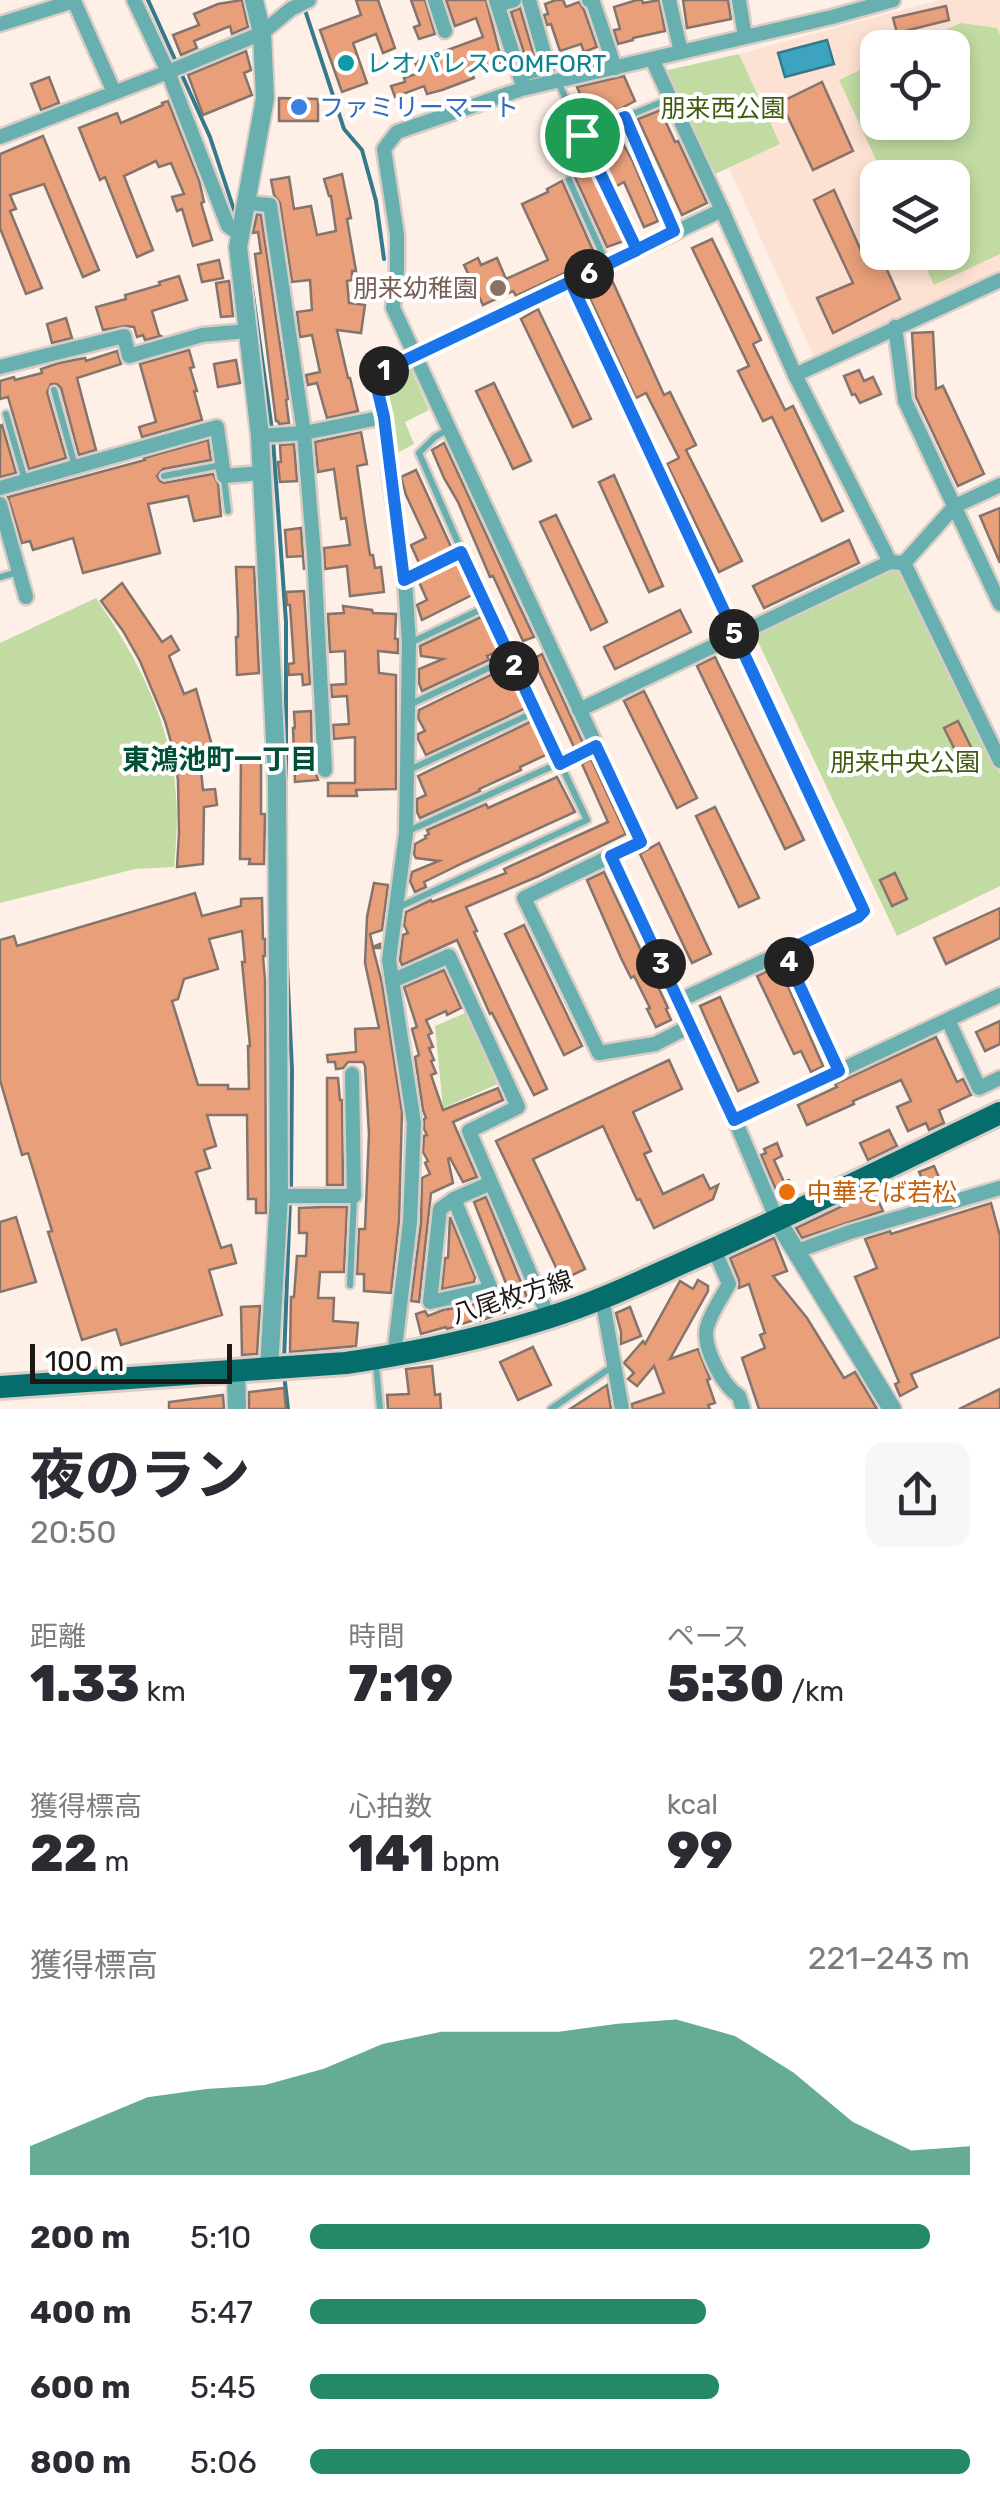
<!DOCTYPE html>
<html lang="ja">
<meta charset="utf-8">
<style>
:root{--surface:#fff;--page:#f7f7f7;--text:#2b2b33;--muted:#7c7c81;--accent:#248a65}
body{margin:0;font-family:Rubik,"Noto Sans JP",sans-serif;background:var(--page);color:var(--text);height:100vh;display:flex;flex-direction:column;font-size:38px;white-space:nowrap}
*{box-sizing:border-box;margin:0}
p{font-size:32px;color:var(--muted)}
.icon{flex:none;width:55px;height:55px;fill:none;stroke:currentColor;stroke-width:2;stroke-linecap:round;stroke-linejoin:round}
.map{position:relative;height:1409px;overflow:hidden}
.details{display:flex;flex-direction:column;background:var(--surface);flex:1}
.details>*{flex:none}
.tools{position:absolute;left:860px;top:30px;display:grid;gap:20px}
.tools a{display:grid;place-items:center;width:110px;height:110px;border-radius:20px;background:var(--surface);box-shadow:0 5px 15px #0003;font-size:50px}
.scale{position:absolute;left:30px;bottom:25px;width:202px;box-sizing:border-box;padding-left:10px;border:5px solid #1e1815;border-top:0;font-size:28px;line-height:35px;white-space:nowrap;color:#1e1815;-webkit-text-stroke:8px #fff;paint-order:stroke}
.pin{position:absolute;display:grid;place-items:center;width:85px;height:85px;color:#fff;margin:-42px;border:5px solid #fff;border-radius:50%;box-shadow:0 2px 10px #0007}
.km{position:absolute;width:50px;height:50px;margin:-25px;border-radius:50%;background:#222;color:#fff;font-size:28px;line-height:50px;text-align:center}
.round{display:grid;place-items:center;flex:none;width:105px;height:105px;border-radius:20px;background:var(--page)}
.head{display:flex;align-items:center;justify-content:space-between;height:170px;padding:0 30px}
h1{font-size:55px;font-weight:800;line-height:75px}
.figures{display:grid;grid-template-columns:repeat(3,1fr);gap:15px;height:170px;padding:10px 30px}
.figures div{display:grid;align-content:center}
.figures b{font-size:50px;font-weight:800}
.figures small{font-size:28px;font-weight:400}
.figures p{font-size:28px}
.chart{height:280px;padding:20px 30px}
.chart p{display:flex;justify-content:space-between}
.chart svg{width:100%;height:180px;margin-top:10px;fill:var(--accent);opacity:.7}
ul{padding:0 30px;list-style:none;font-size:32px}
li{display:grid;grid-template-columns:160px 120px 1fr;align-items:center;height:75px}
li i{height:25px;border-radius:12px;background:var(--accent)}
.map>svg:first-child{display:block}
</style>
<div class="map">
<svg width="1000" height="1409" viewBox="0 0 1000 1409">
<rect width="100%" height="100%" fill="#feefe7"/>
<path fill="#fde2d4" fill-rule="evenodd" d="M939,0H1000V273L815,359L729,168L780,144L739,54ZM878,48H952V122H878ZM878,178H952V252H878Z"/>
<g fill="#c1dba2">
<polygon points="961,23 997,28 1000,35 1000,254 934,285 919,253 952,252 952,178 884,177 839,80 877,62 878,122 952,122 952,48 908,47"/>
<polygon points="739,54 780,144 713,175 664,71"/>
<polygon points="409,365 429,410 405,422 414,444 397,453 393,414 383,379"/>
<polygon points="894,568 903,568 1000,773 1000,886 897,936 754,633"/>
<path d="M96,598C137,657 172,723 176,797C178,820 176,844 174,867L135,869L0,903V643Z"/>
<polygon points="470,1011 502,1082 443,1108 435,1026"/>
</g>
<polygon fill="#3da3bf" stroke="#34798c" stroke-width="2.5" points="827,40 834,64 785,77 778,53"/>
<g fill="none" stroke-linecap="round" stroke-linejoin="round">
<g stroke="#34798c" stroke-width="4">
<polyline points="148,0 177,64"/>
<polyline points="305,10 344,129 362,150 376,201 384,259"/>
<polyline points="181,73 210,137 235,213"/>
<polyline points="249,267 272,430"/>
<polyline points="273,440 286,622 286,835"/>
<polyline points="286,944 292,1070 291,1190"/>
<polyline points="284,1360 290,1199"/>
<polyline points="284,1374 288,1409"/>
</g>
</g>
<g fill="#e89f7a" stroke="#85746c" stroke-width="2.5" fill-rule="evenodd">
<polygon points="242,0 248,27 232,34 230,26 194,41 197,48 181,55 173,35 199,25 194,14 218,4"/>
<polygon points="356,0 378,0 395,48 383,53 376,34 353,43 367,83 342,92 320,30 361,15"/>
<polygon points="411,0 425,0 435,34 419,39 414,27 420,25"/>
<polygon points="446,0 486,0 502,62 471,72 474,78 442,90 427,94 424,86 395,97 391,86 405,82 404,78 419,73 415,62 483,37 476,18 455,26"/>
<polygon points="556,0 563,0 566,7 579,2 584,10 597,47 584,52 581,44 560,51 551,24 547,25 544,15 548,14 545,4"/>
<polygon points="637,0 642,0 643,3 659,0 665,31 633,38 633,40 618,44 614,30 620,29 614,7"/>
<polygon points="683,0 728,0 731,19 687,28"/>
<polygon points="946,6 949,20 897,33 893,18"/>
<polygon points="520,8 535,59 527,62 511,12"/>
<polygon points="246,51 251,70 244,73 252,95 203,115 188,75"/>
<polygon points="624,76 635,101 593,123 577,87"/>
<polygon points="49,77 59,103 41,110 31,84"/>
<polygon points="822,82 853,151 813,170 781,102"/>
<polygon points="279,98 318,99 318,121 279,121"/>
<polygon points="168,101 199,180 204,202 201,203 212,240 193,246 182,209 177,211 172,197 184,194 171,163 159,167 156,161 124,176 153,250 137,257 105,177 100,180 79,128 117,113 121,123 163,105 162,103"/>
<polygon points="663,109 667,116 664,118 675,142 678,141 707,203 682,215 638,119"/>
<polygon points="615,129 633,162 658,221 644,227 624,182 615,187 603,161 610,157 599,136"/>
<polygon points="43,136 99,270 83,277 44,184 10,195 16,209 10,211 42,288 26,294 0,228 0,154"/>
<polygon points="590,167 624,241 607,247 574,175"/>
<polygon points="342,174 351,218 347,219 356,271 352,271 352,280 347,281 349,303 365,305 361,333 337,330 348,378 350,378 358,411 327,418 317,383 308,385 306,375 320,372 312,335 300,337 297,312 312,310 310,280 292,282 280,203 274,195 271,180 289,177 294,209 311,206 317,235 336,231 331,196 329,196 324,179"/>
<polygon points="562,181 595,255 567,268 569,271 516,296 513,291 483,305 464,265 478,258 481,265 497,258 506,279 548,260 522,204 548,192 547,189"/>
<polygon points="834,190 866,262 880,254 900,299 833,333 817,298 853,283 814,200"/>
<polygon points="257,214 261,215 288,399 286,400 289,423 279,424 278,421 276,421 255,254 261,253 258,232 253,233"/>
<polygon points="712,239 761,340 753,344 785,410 793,406 843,511 822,521 772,417 763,421 738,371 749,366 692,248"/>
<polygon points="219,260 223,278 202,282 198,265"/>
<polygon points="179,276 187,300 152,311 159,335 161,336 145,340 143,335 137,337 134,327 126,326 103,330 96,307 126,299 125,295 160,285 159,282"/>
<polygon points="611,278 664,395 670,392 696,445 686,450 742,561 719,572 667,464 679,458 646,393 636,398 586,290"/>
<polygon points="229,281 233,316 221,317 216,283"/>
<polygon points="538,309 591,419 573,427 521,319"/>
<polygon points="66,318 72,338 52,343 47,324"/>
<polygon points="933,332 936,389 943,386 984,474 958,486 916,397 912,333"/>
<polygon points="189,350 194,367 190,368 197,391 194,391 202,420 142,437 139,427 156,422 140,364"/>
<polygon points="117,351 121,364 77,378 96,450 79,455 61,388 57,384 51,384 47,392 66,458 29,469 8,397 0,399 0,381 14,377 15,380 42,373 41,369 59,363 85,358 86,361"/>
<polygon points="236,360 240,383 218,387 214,364"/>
<polygon points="859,370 864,381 873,377 881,394 860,403 855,394 852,395 844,376"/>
<polygon points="494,383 531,461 513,469 476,391"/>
<polygon points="2,425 16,473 0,477 0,426"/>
<polygon points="361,432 367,464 357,466 364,516 370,555 373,555 375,568 381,567 384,592 350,596 347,566 325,569 324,548 350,545 346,518 341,519 334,469 318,472 315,442"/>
<polygon points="208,440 211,460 163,469 157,476 160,481 164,483 213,474 218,484 221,516 194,521 188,496 148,504 160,553 83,573 73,538 33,550 30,541 22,543 8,497 145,460 144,458"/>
<polygon points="444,443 514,595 534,637 523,641 493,576 490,577 458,502 444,478 432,450"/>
<polygon points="294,444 297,481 280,482 278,462 281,462 280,445"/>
<polygon points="416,470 452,549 420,565 411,545 426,538 406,495 401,477"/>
<polygon points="614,475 663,586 649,592 599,482"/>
<polygon points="1000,508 1000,563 980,516"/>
<polygon points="556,515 607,622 591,630 540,522"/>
<polygon points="301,528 304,570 303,556 287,557 285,530"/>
<polygon points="849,540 859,563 764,608 753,586"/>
<polygon points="458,561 472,595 422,620 417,605 427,600 419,582"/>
<polygon points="236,567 254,567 259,673 237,675 236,637 238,637 238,615"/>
<polygon points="122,583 162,642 171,636 179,650 169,656 184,694 196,689 213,749 199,751 203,790 215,789 217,805 204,807 203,864 177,867 179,833 178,780 173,749 165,721 140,661 123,631 101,601"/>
<polygon points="304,591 310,684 303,685 302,674 289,675 288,664 294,663 290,605 287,605 286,592"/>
<polygon points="343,606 372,610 373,613 396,614 395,639 398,639 398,653 378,651 379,673 396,675 396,789 356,790 357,796 328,796 328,783 355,783 355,737 334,739 333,725 349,724 347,696 332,697 331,685 346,684 345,651 330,652 328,614 344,613"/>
<polygon points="680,610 691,632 615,669 604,647"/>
<polygon points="483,616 499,651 487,656 489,660 422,691 419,683 419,669 443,659 421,656 420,646"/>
<polygon points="542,654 583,743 574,747 533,659"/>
<polygon points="715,657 804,840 785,849 697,666"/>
<polygon points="508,670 526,708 426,755 418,739 418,734 425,731 418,718 419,710 495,673 496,675"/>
<polygon points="644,691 697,798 677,808 624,701"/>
<polygon points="311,711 312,767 314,767 318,780 295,782 293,728 295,728 294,712"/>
<polygon points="532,721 548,754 520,767 521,770 479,789 480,791 420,818 417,812 417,799 426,795 418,776"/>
<polygon points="958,721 973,751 959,758 944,728"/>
<polygon points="241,759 261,759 261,814 265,814 264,864 249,864 250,859 240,859"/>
<polygon points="591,759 626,834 539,876 466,907 477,931 474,932 547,1089 534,1095 492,1013 490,1014 457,940 402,965 400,960 403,935 408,933 404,925 406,912 431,900 432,902 506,873 504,869 608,822 582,764"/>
<polygon points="557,777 575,812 465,862 424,882 426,887 415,892 410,881 412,872 439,861 416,858 414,854 415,844 426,838 425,836 429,834 427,830 486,804 488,808"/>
<polygon points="715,807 759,898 739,907 696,816"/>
<polygon points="659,843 711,954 692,963 640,854"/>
<polygon points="604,872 668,1008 666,1009 671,1020 656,1027 647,1009 650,1008 634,976 631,978 621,958 587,880"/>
<polygon points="895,873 907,899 892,906 880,880"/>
<polygon points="374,883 388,885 382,930 370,934 373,947 380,944 380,948 373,948 382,983 402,1112 399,1221 391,1293 364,1291 364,1274 357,1274 359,1229 365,1229 369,1134 365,1066 363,1062 348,1062 343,1068 336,1069 335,1062 328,1062 327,1055 356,1052 355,1029 379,1028 365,963 367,917"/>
<path d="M195,893L202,916L241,906V899L262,898L263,939H265V956H263L265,980L266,1213H256V1199H248L247,1115H207L216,1146L204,1150L210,1168L196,1172L221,1248L231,1245L236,1263L209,1270L222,1315L121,1345L116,1329L82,1340L48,1232L52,1231L28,1153L22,1155L0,1080V940L14,936L17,946ZM242,931L245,962H242L250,1046H248L249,1089H228V1085H198L172,1001L178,999L184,979L218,969L209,939Z"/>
<polygon points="1000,908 1000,938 946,964 934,938"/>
<polygon points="524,925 582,1046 564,1055 505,934"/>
<polygon points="779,966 823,1066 811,1072 801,1051 794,1054 757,976"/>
<polygon points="444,970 461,1008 447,1015 446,1011 426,1020 432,1033 428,1035 433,1047 429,1048 434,1060 431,1061 436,1073 431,1075 443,1110 498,1088 503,1100 453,1122 477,1177 463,1182 450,1158 448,1159 453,1183 431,1193 419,1302 411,1301 421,1223 422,1178 430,1174 425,1163 428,1161 423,1152 424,1136 427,1135 424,1129 424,1119 426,1118 423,1110 415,1057 419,1055 412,1029 417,1027 404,987"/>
<polygon points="720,997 758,1082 738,1091 700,1006"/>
<polygon points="1000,1021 1000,1044 985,1051 976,1032"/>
<polygon points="936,1037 957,1082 963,1079 971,1095 939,1110 944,1123 929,1130 926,1123 908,1131 897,1107 911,1101 901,1080 853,1101 854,1104 807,1125 798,1105 837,1087 835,1084"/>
<polygon points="669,1060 682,1089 633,1112 651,1151 644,1154 663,1194 703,1175 710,1189 718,1185 713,1199 654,1228 640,1199 637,1200 603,1126 533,1159 585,1269 562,1280 496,1141"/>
<polygon points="327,1078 338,1078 340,1100 342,1100 343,1185 327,1185"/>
<polygon points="889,1130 897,1146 868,1160 860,1143"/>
<polygon points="777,1143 782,1156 774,1160 784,1182 789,1180 794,1192 780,1199 761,1155 766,1153 764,1149"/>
<polygon points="934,1166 946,1193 931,1197 919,1172"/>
<polygon points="874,1191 883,1211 802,1238 796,1228"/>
<polygon points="486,1197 530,1304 476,1322 474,1320 447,1329 446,1327 421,1334 416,1314 425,1311 428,1316 443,1310 472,1305 493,1299 509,1291 474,1202"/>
<polygon points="991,1203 1000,1236 1000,1337 911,1374 917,1387 900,1396 895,1384 899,1382 855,1277 877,1268 865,1239 890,1231 891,1234"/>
<polygon points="324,1207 347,1207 344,1272 320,1272 318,1298 334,1298 333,1321 358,1323 356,1346 290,1352 291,1297 294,1297 297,1256 306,1256 307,1233 299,1233 299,1208"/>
<polygon points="16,1217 36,1282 0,1292 0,1222"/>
<polygon points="450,1217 475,1277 474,1282 442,1289 445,1258 448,1258"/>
<polygon points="774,1238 787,1271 773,1276 807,1318 844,1378 855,1372 877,1409 759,1409 742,1358 765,1348 760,1335 765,1333 749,1284 739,1288 739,1280 730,1258"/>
<polygon points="698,1280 708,1286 708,1291 670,1359 698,1349 710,1379 707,1380 715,1403 708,1405 710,1409 632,1409 632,1404 664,1393 654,1366 637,1386 628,1379 634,1373 624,1363 643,1341 645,1344 680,1281 693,1289"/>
<polygon points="260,1306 257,1354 242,1355 241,1307"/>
<polygon points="630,1307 641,1336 621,1344 621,1332 616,1313"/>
<polygon points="533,1347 551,1385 518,1400 500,1362"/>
<polygon points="432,1366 435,1395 440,1394 441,1409 388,1409 387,1395 409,1394 406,1369"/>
<polygon points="607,1385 611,1409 570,1409"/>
<polygon points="284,1388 286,1409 249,1409 249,1392"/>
<polygon points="1000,1389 1000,1409 959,1409"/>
<polygon points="223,1395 224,1409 169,1409 169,1402"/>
</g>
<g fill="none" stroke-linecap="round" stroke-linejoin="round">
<g stroke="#dacdc5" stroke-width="11">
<g id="service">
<polyline points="558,82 637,250"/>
<polyline points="582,135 669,99"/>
<polyline points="569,180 607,264"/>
<polyline points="54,390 75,466"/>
<polyline points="6,414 25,480"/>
<polyline points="164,476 222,465"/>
<polyline points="224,478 228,511"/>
<polyline points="0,577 18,572"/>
<polyline points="405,580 461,552"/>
<polyline points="410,643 486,607"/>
<polyline points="411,704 510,658"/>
<polyline points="409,770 535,712"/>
<polyline points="406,832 595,747"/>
<polyline points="399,907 587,820 486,607 419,453 435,437 447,430"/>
<polyline points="350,1285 354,1197"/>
<polyline points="376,1365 380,1409"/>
<polyline points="551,1409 613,1366"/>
</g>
</g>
<g stroke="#dacdc5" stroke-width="19">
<g id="minor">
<polyline points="134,0 168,72 228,226 241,235"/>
<polyline points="435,0 445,31"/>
<polyline points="496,0 521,80"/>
<polyline points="589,0 593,2 615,68"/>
<polyline points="669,0 681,52"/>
<polyline points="739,0 745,37"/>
<polyline points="498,5 514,0"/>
<polyline points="0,24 74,1 114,92"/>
<polyline points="652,59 722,210 795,375 890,562"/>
<polyline points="520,75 548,67 529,0"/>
<polyline points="625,117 674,231"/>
<polyline points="0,137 168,72 262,33 291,9 309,0"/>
<polyline points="247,203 270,205 304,433 314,555 325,770"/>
<polyline points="571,283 864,911 859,917 678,1001"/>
<polyline points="895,327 905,401 1000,604"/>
<polyline points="0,367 124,336 129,356 202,335 247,331"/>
<polyline points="795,375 1000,280"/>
<polyline points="384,417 391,484 405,580 409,643 406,833 389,960 414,1123 410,1222 394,1356"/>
<polyline points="260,436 304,433 384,417 374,375 722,210"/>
<polyline points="0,488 217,427 224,476 261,473"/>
<polyline points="0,504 26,597"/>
<polyline points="904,563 1000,761"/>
<polyline points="904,563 955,506 1000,485"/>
<polyline points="579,710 890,562 904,563"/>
<polyline points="611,856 524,898 599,1053 655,1044 690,1026"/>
<polyline points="784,952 839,1071"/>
<polyline points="392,981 449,956 518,1107 469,1131 549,1318"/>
<polyline points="948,1020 979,1088 1000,1078"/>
<polyline points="735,1120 1000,995"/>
<polyline points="279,1196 354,1196 352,1074"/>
<polyline points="454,1199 491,1289 430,1302 440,1209 454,1199 491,1183"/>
<polyline points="777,1220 735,1120 611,856 641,842 393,308 397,270 397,235 384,149 397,132 522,89 832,17 893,0"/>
<path d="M714,1249L729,1284C722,1297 711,1312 707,1327C702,1346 722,1385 739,1396L743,1409"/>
<polyline points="797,1251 850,1232 1000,1188"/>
<polyline points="602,1298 622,1409"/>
</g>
</g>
<g stroke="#dacdc5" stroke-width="22">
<g id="tertiary">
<polyline points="254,0 262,33 265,98 238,247 260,436 277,781 279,1196 269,1369"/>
<polyline points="777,1220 892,1409"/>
<polyline points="236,1372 237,1409"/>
</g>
</g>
<g stroke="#dacdc5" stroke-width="28">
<path id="primary" d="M0,1387L346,1363C414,1353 481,1339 547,1318C596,1303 642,1281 689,1260C794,1214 896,1163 1000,1113"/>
</g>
<use href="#service" stroke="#68b0af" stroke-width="6"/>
<use href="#minor" stroke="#68b0af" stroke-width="14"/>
<use href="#tertiary" stroke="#68b0af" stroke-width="18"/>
<use href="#primary" stroke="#056e6d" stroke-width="22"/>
</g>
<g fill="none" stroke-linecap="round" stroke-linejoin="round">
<g stroke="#fff" stroke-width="20">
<polyline id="route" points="582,135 637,250 374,375 384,417 404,580 461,552 560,764 596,746 641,842 611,856 734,1120 839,1071 784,952 858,917 864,911 571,283 674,231 625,117 582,135"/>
</g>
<use href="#route" stroke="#1a73e8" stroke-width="12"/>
</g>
<circle fill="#0f9aa8" stroke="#fff" stroke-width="4" cx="346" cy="63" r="10"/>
<circle fill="#3f7fe0" stroke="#fff" stroke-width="4" cx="299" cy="107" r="10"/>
<circle fill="#8d6e63" stroke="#fff" stroke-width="4" cx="498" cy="288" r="10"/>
<circle fill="#e8710a" stroke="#fff" stroke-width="4" cx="787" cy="1192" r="10"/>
<g text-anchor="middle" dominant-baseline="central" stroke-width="8" stroke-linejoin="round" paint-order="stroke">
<g font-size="25" fill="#0d838f" stroke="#fff" text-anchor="start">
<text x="366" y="63">レオパレスCOMFORT</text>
</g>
<g font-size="25" fill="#366cbe" stroke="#fff" text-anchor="start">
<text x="319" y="107">ファミリーマート</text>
</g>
<g font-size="25" fill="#405b0f" stroke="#fff">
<text x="723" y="108">朋来西公園</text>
<text x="905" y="762">朋来中央公園</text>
</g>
<g font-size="25" fill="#785e54" stroke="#fff" text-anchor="end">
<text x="478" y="288">朋来幼稚園</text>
</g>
<g font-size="25" fill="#c56008" stroke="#fff" text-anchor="start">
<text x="807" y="1192">中華そば若松</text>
</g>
<g font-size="25" fill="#1e1815" stroke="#fff">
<text transform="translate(512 1297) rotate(-17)">八尾枚方線</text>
</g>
<g font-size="28" font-weight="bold" fill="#004f36" stroke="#fff">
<text x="220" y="759">東鴻池町一丁目</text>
</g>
</g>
</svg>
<div class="tools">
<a><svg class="icon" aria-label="locate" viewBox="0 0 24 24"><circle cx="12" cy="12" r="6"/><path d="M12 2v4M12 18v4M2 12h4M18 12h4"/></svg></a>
<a><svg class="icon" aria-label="layers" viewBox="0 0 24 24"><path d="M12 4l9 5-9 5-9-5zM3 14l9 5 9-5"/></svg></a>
</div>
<div class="scale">100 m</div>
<div class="pin" style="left:582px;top:135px;background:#1e9e55"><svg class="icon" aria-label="arrive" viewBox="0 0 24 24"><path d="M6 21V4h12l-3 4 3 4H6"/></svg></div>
<b class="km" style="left:384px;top:371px">1</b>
<b class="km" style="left:514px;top:666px">2</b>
<b class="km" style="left:661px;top:964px">3</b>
<b class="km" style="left:789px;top:962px">4</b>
<b class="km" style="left:734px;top:634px">5</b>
<b class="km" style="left:589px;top:274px">6</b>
</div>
<section class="details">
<div class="head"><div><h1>夜のラン</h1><p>20:50</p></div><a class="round"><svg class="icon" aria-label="share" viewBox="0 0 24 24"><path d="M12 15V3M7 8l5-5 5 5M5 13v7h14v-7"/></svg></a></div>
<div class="figures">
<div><p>距離</p><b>1.33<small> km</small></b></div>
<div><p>時間</p><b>7:19</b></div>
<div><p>ペース</p><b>5:30<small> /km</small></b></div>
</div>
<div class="figures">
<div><p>獲得標高</p><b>22<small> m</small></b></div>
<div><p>心拍数</p><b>141<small> bpm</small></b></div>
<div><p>kcal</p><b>99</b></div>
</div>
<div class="chart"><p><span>獲得標高</span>221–243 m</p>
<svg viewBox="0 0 160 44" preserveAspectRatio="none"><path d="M0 44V37L10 31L20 25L30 23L40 22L50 18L60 12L70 9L80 9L90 9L100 7L110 6L120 10L130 19L140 31L150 38L160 37V44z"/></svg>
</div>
<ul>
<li><b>200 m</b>5:10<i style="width:94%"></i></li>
<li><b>400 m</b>5:47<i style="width:60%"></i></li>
<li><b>600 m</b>5:45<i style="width:62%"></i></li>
<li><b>800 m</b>5:06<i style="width:100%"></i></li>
</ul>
</section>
